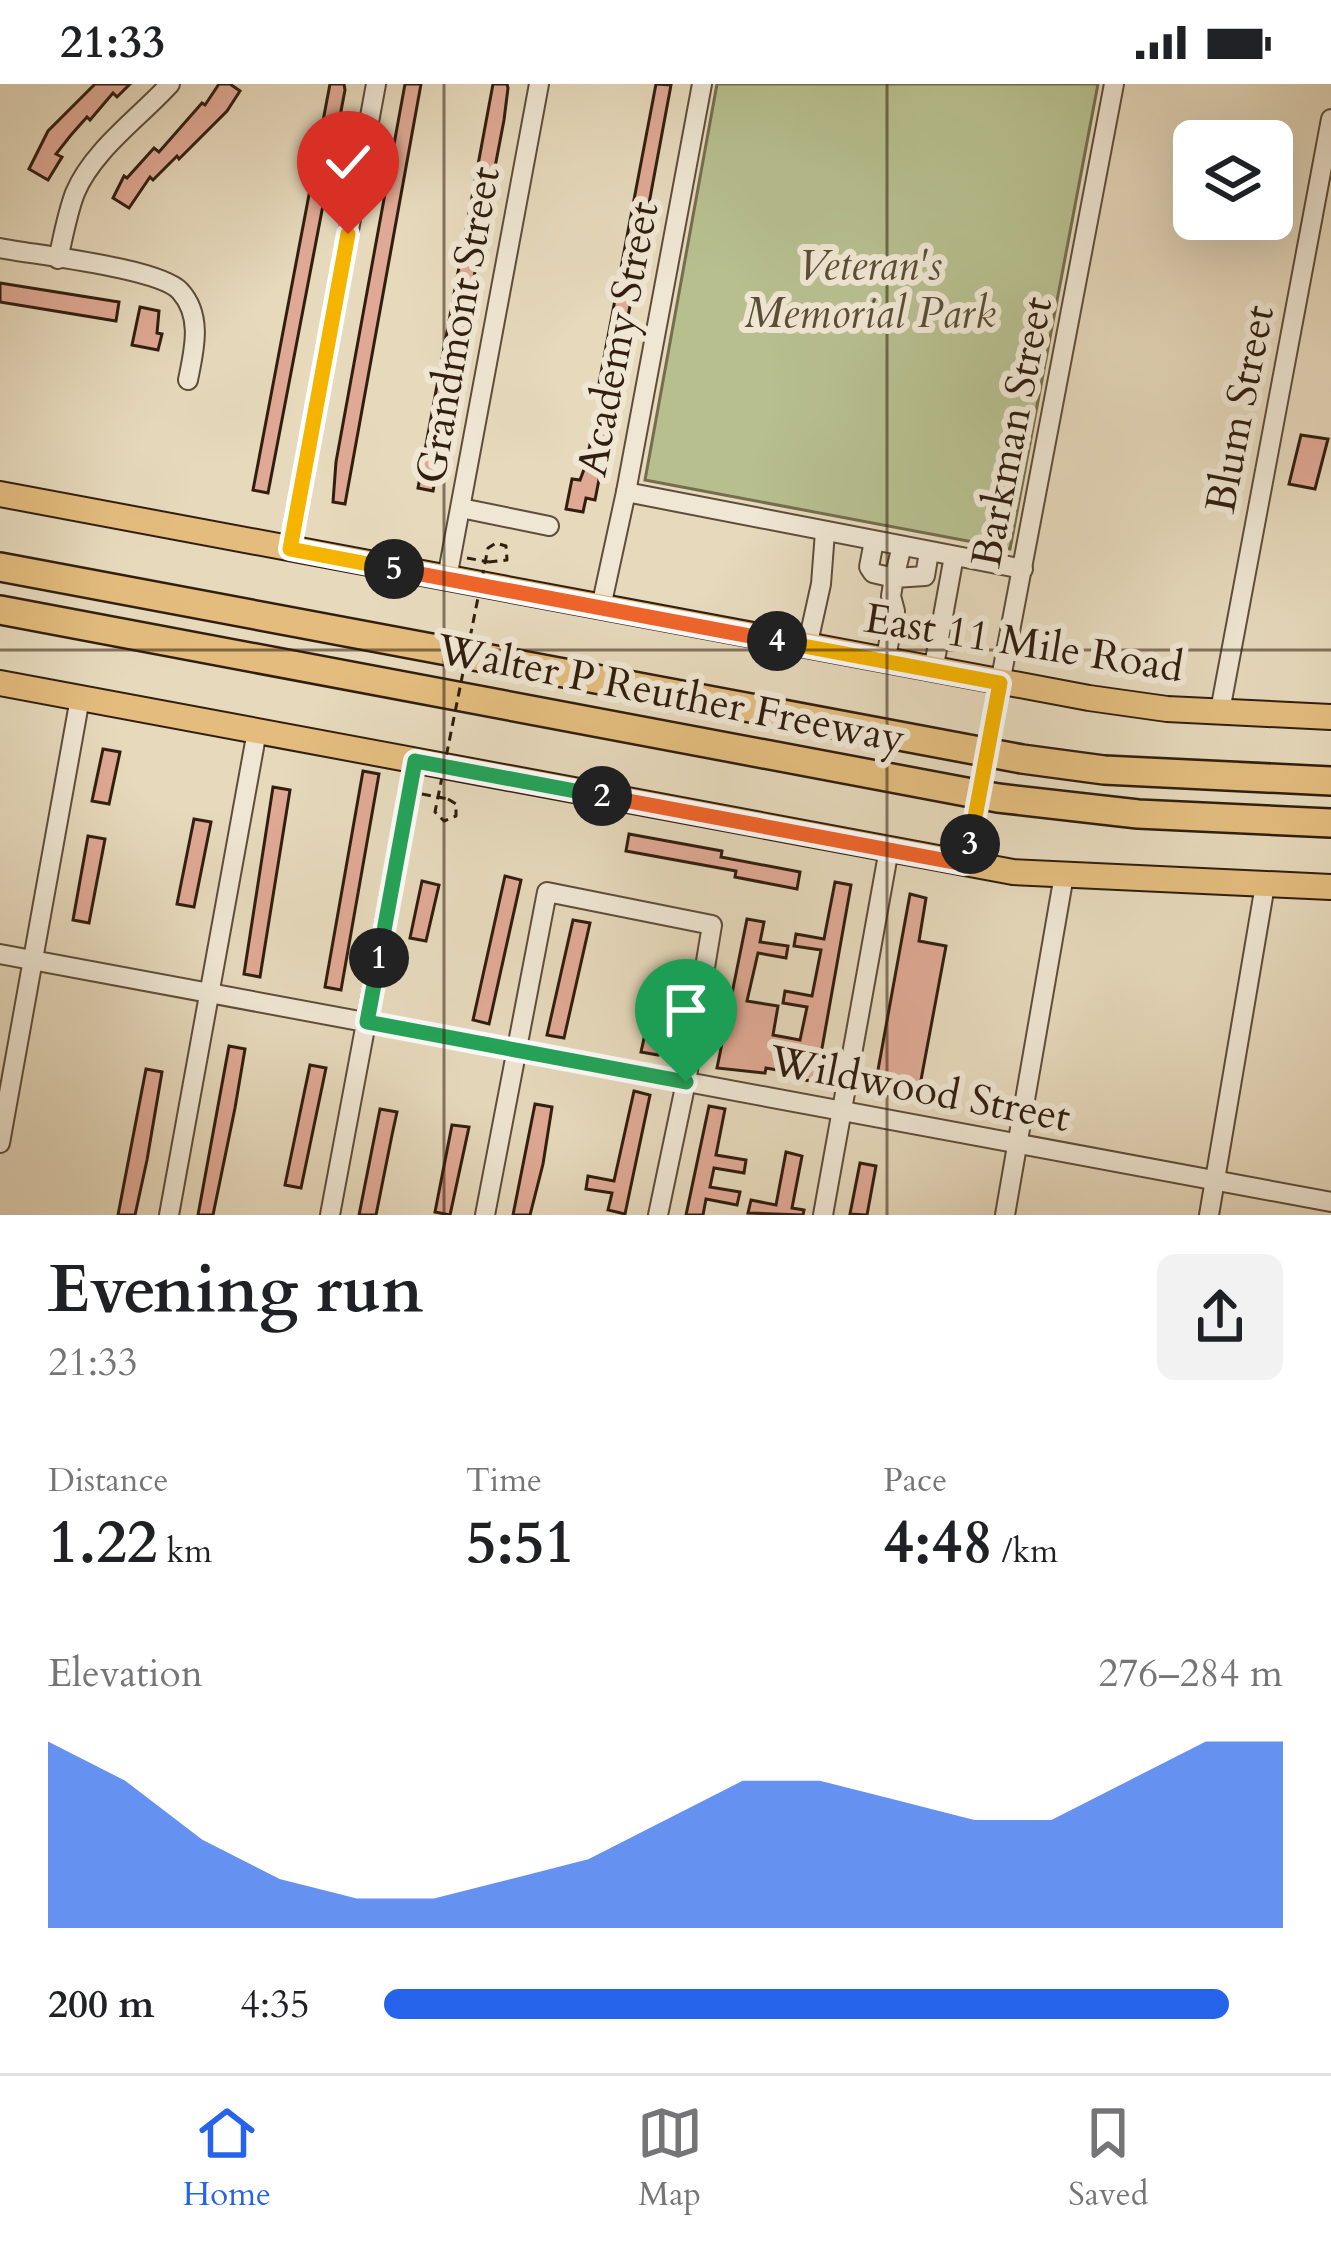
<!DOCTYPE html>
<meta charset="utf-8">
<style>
:root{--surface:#fff;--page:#f2f2f2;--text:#202124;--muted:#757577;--line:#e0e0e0;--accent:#2563eb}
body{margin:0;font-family:Cardo,serif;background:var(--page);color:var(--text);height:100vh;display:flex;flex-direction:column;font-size:45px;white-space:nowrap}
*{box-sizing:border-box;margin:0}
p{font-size:39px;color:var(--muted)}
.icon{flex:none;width:66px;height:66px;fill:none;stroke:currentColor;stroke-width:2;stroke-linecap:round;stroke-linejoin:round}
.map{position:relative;height:1131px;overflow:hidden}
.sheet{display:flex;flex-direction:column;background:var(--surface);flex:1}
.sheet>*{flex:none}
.controls{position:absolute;left:1173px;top:36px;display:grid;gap:24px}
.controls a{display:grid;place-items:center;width:120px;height:120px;border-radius:18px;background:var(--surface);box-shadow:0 12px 48px #0002;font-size:60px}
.pin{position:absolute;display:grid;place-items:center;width:102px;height:102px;color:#fff;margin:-123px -51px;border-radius:50% 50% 50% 0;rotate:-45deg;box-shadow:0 0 12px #0007}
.pin .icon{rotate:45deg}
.km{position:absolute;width:60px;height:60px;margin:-30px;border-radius:50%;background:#222;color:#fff;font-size:33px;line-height:60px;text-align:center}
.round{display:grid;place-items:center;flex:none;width:126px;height:126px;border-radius:18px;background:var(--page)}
.head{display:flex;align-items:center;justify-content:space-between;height:204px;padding:0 48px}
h1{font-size:66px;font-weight:800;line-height:90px}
.stats{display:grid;grid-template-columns:repeat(3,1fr);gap:18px;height:204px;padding:12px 48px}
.stats div{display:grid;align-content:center}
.stats b{font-size:60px;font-weight:800}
.stats small{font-size:33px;font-weight:400}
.stats p{font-size:33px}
.chart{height:336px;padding:24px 48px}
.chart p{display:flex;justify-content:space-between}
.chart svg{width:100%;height:216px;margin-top:12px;fill:var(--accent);opacity:.7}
ul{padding:0 48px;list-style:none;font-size:39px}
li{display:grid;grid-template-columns:192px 144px 1fr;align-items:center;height:90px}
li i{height:30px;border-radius:15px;background:var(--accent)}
.status{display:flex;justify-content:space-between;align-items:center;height:84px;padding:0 60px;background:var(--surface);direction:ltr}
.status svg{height:33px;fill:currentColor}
.menu{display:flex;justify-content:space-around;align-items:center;height:168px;border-top:3px solid var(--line);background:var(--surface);font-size:33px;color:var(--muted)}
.menu a{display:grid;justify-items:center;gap:6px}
.menu .current{color:var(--accent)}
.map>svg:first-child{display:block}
</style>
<div class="status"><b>21:33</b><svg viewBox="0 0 49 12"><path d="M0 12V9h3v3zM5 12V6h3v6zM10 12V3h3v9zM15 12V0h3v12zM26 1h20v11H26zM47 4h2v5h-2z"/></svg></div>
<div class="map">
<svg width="1331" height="1131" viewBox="0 0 1331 1131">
<rect width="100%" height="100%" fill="#e6d9bc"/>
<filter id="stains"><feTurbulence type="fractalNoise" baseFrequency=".00167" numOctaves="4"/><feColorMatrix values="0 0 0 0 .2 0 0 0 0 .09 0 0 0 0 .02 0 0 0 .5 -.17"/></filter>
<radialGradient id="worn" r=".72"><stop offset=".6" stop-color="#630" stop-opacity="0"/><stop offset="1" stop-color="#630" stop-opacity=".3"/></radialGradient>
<polygon fill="#b7bf8f" stroke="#746e4e" stroke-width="3" points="717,0 1098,0 1010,465 645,396"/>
<g fill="#e0a995" stroke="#311e0e" stroke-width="3">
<polygon points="95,0 130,0 117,13 113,9 90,36 87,33 71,51 56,70 62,73 48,96 29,85 48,47"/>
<polygon points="219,0 230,0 240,7 227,27 179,75 177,72 153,96 150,93 129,124 113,114 124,92 127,94 154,64 159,68 202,19 205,21"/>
<polygon points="330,0 344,0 345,6 268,409 253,406"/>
<polygon points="405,0 421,0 345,420 333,418 336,378"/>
<polygon points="493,0 507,0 508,4 504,36 433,407 418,404"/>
<polygon points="656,0 671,1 614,308 598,305"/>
<polygon points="0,199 119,218 116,237 0,218"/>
<polygon points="140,223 159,227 157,249 162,250 158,266 132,261"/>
<polygon points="593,346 606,348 607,355 595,416 586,414 583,428 566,425 572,395 580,396 586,380"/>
<polygon points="1301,351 1328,355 1315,405 1289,400"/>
<polygon points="103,665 120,668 109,720 92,717"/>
<polygon points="363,687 379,690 341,906 325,903"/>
<polygon points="273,703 290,706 260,893 244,890"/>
<polygon points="194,735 211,738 194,823 177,820"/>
<polygon points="629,750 722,767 721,773 800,788 797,805 735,793 736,787 626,767"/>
<polygon points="88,752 105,755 89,839 73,836"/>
<polygon points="505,792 521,796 489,940 473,936"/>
<polygon points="422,797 439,801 426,857 410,854"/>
<polygon points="835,798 851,801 816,998 799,995 800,990 766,984 765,989 717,984 747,835 764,838 760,858 788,862 786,874 758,869 747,917 778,922 773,951 800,956 807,923 783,919 785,907 812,912 821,866 794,862 796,850 824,855"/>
<polygon points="910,810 926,814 919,857 946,862 918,1012 891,1007 890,1011 874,1008"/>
<polygon points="573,836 590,839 564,954 547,951"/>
<polygon points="659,886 675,889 658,971 641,968"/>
<polygon points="229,962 245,965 235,1024 213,1131 198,1131"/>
<polygon points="310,981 326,984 301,1104 285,1101"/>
<polygon points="146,985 162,988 147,1076 135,1131 118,1131"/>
<polygon points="634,1007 650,1011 625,1130 608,1126 612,1109 586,1105 588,1092 614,1097"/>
<polygon points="535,1020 552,1023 543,1080 530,1131 513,1131"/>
<polygon points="709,1022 725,1025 716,1071 746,1076 744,1089 714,1084 710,1103 740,1108 737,1121 706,1115 703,1131 686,1131"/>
<polygon points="380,1025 397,1028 392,1051 376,1131 359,1131"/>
<polygon points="452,1041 469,1043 450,1131 435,1128"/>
<polygon points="786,1068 802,1072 792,1124 804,1126 803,1131 748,1129 751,1116 776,1121"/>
<polygon points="860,1079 876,1082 867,1131 850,1130"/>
</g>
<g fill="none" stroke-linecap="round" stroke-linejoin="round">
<g stroke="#5e4d3a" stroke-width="22">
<g id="minor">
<path d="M0,164C35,171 159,184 180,207C203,232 194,266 188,296"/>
<path d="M58,175C63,154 67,130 75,109C93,66 139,34 170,0"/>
<polyline points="626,408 1023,485"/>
<polyline points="461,424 549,442"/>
<polyline points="874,457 869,483 873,489 894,494 902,462"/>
<polyline points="290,465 376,0"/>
<polyline points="447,494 539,0"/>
<polyline points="601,523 626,408 702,0"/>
<polyline points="807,563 821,500 825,448"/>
<polyline points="885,578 895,527 891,512 894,494 925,492 929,468"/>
<polyline points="933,587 954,472"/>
<polyline points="1220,627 1331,35"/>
<polyline points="994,631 1114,0"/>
<polyline points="0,870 1331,1118"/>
<polyline points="0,1059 80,614"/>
<polyline points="169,1131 257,647"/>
<polyline points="330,1131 415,677"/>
<polyline points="485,1131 547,808 712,841 686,998 658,1131"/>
<polyline points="823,1131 889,765"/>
<polyline points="1005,1131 1064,791"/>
<polyline points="1209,1131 1265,801"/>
</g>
</g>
<g stroke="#311e0e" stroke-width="28">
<g id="major">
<polyline points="0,410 1089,614 1167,625 1331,633"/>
<polyline points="0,599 1013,788 1331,803"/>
</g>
</g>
<g stroke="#311e0e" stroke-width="32">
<g id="highway">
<polyline points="0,483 1022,675 1104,686 1331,697"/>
<polyline points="0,526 998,714 1138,730 1331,739"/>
</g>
</g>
<g stroke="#311e0e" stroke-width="3" stroke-dasharray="9 6" stroke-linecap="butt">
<polyline points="467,474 489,478"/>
<polyline points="422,710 448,715"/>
</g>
<use href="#minor" stroke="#efe6d3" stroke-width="18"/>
<use href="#major" stroke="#e3bc7e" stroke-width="24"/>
<use href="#highway" stroke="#e3bc7e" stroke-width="27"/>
<g stroke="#5e4d3a" stroke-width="22" stroke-linecap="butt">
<polyline id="minor-bridge" points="973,748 994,631"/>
</g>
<polyline stroke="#311e0e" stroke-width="3" stroke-dasharray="9 6" stroke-linecap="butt" points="448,715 456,720 456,732 444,737 435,728 488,464 496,459 506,462 507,476 489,478"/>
<use href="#minor-bridge" stroke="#efe6d3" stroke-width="18"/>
</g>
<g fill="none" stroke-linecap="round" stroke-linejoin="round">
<g stroke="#fff" stroke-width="24">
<polyline id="split-1" points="379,874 367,938 686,998"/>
</g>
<g stroke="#fff" stroke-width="24">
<polyline id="split-2" points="379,874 415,677 602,712"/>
</g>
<g stroke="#fff" stroke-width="24">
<polyline id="split-3" points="602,712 964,780 970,760"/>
</g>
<g stroke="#fff" stroke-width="24">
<polyline id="split-4" points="777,557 1000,599 970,760"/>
</g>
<g stroke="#fff" stroke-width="24">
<polyline id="split-5" points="394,485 777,557"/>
</g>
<g stroke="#fff" stroke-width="24">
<polyline id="split-6" points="348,150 290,465 394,485"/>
</g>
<use href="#split-1" stroke="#22a559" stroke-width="15"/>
<use href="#split-2" stroke="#22a559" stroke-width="15"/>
<use href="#split-3" stroke="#f0652b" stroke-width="15"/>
<use href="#split-4" stroke="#f5b400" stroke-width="15"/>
<use href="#split-5" stroke="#f0652b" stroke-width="15"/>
<use href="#split-6" stroke="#f5b400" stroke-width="15"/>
</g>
<path fill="none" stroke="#311e0e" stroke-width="3" stroke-opacity="0.55" d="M444,0V1131M887,0V1131M0,566H1331"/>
<g text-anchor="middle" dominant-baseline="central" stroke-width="12" stroke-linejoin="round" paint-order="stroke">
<g font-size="42" font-style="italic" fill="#594e35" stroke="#efe6d3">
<text x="870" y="181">Veteran's<tspan x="870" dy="48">Memorial Park</tspan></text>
</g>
<g font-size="42" fill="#311e0e" stroke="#efe6d3">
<text transform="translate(458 241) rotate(-80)">Grandmont Street</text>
<text transform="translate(618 255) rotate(-79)">Academy Street</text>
<text transform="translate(1240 325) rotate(-79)">Blum Street</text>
<text transform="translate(1012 348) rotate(-79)">Barkman Street</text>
<text transform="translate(1024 559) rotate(9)">East 11 Mile Road</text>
<text transform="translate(671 610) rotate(11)">Walter P Reuther Freeway</text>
<text transform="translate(920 1005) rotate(11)">Wildwood Street</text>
</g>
</g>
<rect width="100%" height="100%" filter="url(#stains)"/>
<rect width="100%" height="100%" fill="url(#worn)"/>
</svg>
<div class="controls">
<a><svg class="icon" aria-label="layers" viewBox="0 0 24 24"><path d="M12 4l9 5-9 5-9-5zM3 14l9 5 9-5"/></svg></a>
</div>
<div class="pin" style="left:686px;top:998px;background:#1e9e55"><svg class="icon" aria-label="arrive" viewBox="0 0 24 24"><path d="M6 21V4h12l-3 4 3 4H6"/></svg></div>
<div class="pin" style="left:348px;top:150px;background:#d93025"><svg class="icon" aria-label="check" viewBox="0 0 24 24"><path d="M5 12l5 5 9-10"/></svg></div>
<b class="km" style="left:379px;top:874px">1</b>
<b class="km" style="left:602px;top:712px">2</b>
<b class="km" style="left:970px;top:760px">3</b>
<b class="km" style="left:777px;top:557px">4</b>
<b class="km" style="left:394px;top:485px">5</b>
</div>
<section class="sheet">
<div class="head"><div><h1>Evening run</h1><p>21:33</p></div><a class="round"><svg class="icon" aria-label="share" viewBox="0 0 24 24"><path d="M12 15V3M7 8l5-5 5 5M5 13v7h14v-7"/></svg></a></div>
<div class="stats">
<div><p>Distance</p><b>1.22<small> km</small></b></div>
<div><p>Time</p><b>5:51</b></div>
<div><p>Pace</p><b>4:48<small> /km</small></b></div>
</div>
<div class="chart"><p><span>Elevation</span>276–284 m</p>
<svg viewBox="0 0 160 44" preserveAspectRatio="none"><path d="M0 44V6L10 14L20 26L30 34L40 38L50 38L60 34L70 30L80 22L90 14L100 14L110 18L120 22L130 22L140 14L150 6L160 6V44z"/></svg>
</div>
<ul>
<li><b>200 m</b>4:35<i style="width:94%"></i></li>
</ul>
</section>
<nav class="menu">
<a class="current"><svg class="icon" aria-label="home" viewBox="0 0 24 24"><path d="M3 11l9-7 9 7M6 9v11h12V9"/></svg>Home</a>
<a><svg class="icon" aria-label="map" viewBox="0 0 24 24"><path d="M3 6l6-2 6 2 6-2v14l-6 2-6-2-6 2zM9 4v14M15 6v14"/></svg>Map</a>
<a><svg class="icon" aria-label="saved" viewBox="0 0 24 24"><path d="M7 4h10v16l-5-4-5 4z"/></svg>Saved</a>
</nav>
